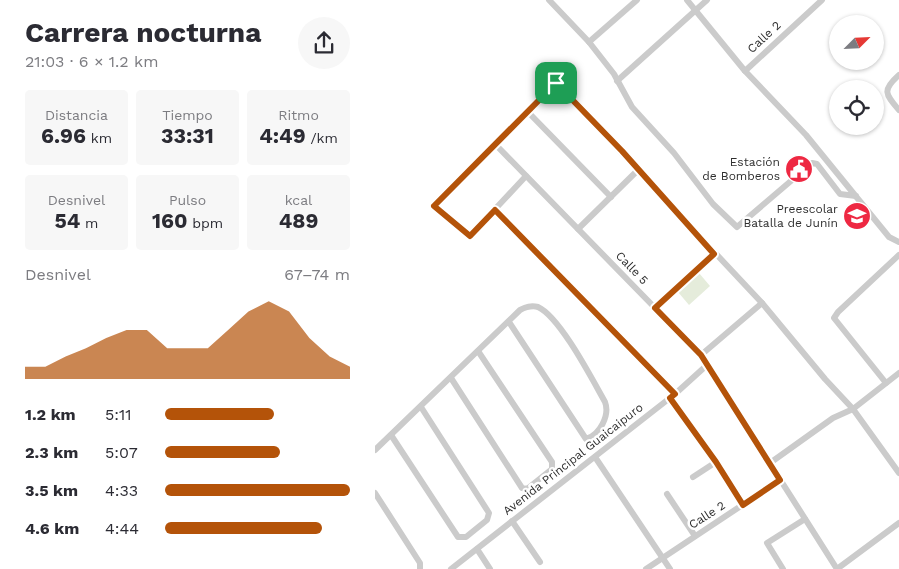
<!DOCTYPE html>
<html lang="es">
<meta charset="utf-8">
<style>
:root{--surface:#fff;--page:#f7f7f7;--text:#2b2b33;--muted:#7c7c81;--accent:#b45309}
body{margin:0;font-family:"Work Sans",sans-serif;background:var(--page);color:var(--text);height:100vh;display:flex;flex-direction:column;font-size:19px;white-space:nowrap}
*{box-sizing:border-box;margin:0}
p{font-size:16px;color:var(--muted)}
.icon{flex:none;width:28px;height:28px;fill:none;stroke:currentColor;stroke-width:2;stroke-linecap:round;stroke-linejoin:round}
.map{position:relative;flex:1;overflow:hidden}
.drawer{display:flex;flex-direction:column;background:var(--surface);width:375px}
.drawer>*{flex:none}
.needle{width:32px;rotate:66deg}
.controls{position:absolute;left:454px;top:15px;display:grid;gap:10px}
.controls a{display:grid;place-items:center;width:55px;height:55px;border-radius:50%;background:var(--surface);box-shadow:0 1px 4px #0004;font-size:25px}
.pin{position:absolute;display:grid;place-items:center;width:42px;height:42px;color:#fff;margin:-21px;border-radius:10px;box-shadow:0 2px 8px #0006}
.round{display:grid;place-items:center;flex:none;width:52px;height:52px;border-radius:26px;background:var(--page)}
.summary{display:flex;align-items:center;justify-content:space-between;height:85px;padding:0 25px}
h1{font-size:28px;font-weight:700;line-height:38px}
.metrics{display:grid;grid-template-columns:repeat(3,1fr);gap:8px;height:85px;padding:5px 25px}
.metrics div{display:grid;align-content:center;border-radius:5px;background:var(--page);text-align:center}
.metrics b{font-size:21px;font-weight:700}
.metrics small{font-size:14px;font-weight:400}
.metrics p{font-size:14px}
.chart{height:140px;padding:10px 25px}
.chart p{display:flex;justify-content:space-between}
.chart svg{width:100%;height:90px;margin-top:5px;fill:var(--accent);opacity:.7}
ul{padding:0 25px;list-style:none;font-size:16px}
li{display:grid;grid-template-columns:80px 60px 1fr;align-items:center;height:38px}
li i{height:12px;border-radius:6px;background:var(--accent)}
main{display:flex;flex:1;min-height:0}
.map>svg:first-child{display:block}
</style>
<main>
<section class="drawer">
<div class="summary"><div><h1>Carrera nocturna</h1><p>21:03 · 6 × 1.2 km</p></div><a class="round"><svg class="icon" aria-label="share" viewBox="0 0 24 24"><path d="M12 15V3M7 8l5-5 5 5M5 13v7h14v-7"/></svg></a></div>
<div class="metrics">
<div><p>Distancia</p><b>6.96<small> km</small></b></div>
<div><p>Tiempo</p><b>33:31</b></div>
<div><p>Ritmo</p><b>4:49<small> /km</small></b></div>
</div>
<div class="metrics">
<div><p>Desnivel</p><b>54<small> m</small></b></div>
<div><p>Pulso</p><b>160<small> bpm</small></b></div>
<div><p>kcal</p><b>489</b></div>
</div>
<div class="chart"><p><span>Desnivel</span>67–74 m</p>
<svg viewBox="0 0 160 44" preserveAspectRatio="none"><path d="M0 44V38L10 38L20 33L30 29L40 24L50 20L60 20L70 29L80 29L90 29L100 20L110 11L120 6L130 11L140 24L150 33L160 38V44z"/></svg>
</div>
<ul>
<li><b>1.2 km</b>5:11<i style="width:59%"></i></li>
<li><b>2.3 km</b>5:07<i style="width:62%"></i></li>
<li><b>3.5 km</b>4:33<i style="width:100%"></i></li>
<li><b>4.6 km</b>4:44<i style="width:85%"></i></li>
</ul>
</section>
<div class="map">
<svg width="524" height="569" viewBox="0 0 524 569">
<rect width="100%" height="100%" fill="#fff"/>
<polygon fill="#e5ecdb" points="324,273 335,286 314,305 303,292"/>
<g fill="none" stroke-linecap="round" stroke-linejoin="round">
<g stroke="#cbcbcb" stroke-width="6">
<polyline points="174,0 214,42 239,74 257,107 299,153 338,204 362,227 437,163 442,164 465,194 481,196"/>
<polyline points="312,0 370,71 431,135 514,237 524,242"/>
<polyline points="214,42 262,0"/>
<polyline points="370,71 447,0"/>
<path d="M524,75C507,90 510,94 524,110"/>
<polyline points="242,81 332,0"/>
<polyline points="153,112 236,197"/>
<polyline points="120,144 326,355 462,569"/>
<polyline points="151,176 95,236 59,207 181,83 387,303 450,379 478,409 524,473"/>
<polyline points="119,210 300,394"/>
<polyline points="203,229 263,170"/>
<polyline points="280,308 339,254"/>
<polyline points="326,355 387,303"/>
<polyline points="76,378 147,488 152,489 177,469 177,462 103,351"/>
<polyline points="511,383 459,318 463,312 524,255"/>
<polyline points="295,398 341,462 368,505"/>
<polyline points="16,435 83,537 91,537 112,520 114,513 46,407"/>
<path d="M0,450L145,310C151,307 156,305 163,307C185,317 217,379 230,402C235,415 225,435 211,439L134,322"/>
<polyline points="220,457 295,569"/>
<polyline points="395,463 458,418 478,409 524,373"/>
<polyline points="318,477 341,462"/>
<polyline points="0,493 45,563 45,569"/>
<polyline points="292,494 320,536"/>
<polyline points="137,521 165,562"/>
<polyline points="102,549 115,569"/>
<polyline points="76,569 300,394 332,365"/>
<polyline points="271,569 405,480"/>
<polyline points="408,569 392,543 430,519"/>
<polyline points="462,569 524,523"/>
</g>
</g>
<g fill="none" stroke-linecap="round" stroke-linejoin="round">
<g stroke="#fff" stroke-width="10">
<polygon id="route" points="181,83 247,151 339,254 280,308 326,355 405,480 368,505 341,462 295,398 300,394 120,210 95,236 59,206"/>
</g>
<use href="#route" stroke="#b45309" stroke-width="6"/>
</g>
<defs>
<g id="civic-disc" transform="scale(1.4375)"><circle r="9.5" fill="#ee2842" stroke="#fff"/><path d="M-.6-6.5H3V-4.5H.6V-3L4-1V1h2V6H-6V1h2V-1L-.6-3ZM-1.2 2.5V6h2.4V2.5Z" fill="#fff"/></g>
<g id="school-disc" transform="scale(1.4375)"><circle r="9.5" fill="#ee2842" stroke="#fff"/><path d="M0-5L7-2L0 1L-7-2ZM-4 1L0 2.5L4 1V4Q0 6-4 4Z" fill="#fff"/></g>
</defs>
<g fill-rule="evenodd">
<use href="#civic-disc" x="424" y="169"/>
<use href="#school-disc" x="482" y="216"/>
</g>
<g text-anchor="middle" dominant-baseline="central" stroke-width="5" stroke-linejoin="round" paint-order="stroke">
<g font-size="12" fill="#2e2e2e" stroke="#fff">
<text transform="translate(389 37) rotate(-43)">Calle 2</text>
<text transform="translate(257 268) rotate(46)">Calle 5</text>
<text transform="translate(198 459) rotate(-38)">Avenida Principal Guaicaipuro</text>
<text transform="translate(332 515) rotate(-33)">Calle 2</text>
</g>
<g font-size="12" fill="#2e2e2e" stroke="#fff" text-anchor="end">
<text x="405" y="162">Estación<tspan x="405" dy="14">de Bomberos</tspan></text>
<text x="463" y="209">Preescolar<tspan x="463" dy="14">Batalla de Junín</tspan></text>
</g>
</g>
</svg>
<div class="controls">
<a><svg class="needle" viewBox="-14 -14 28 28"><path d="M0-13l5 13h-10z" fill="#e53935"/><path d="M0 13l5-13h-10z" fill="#7c7c81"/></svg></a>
<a><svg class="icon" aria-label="locate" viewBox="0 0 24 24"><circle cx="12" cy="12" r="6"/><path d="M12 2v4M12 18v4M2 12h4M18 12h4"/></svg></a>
</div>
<div class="pin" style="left:181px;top:83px;background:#1e9e55"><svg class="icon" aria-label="arrive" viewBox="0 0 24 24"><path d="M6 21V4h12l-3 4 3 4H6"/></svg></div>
</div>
</main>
